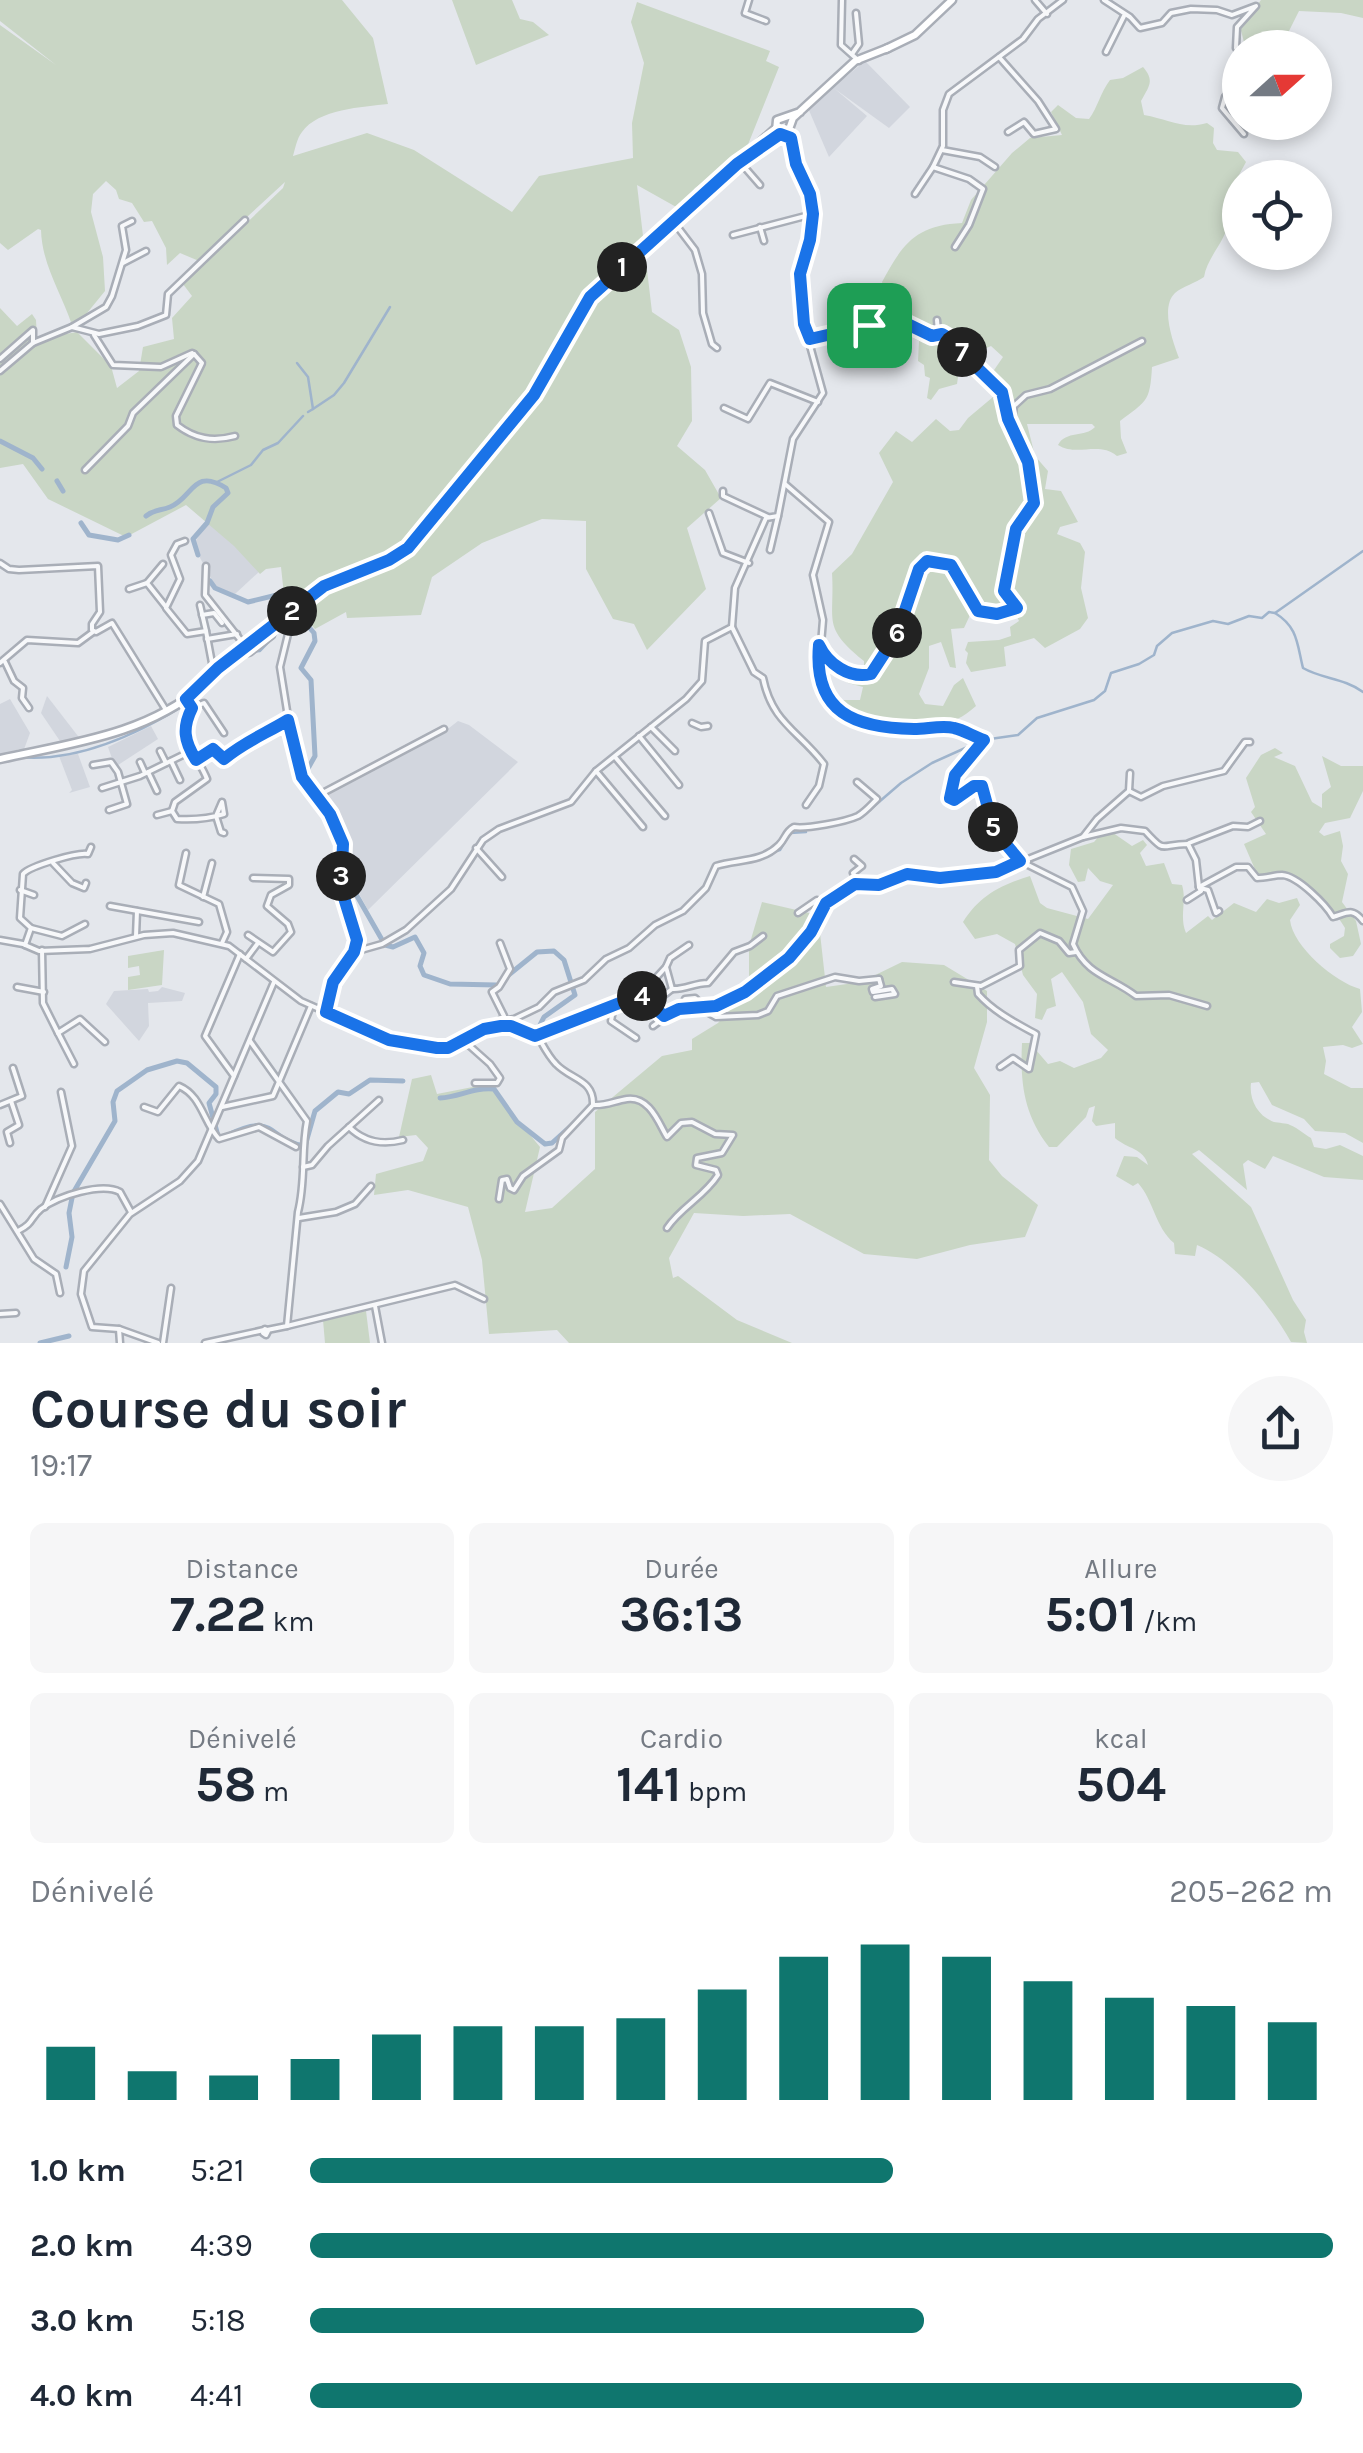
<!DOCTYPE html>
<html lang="fr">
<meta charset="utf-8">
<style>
:root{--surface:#fff;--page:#f6f6f7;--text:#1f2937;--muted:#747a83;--accent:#0f766e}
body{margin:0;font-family:Karla,sans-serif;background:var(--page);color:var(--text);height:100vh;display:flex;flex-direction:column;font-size:38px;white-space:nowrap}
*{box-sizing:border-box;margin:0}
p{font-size:32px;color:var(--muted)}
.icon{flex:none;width:55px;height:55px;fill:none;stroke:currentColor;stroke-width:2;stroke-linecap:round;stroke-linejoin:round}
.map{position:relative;height:1343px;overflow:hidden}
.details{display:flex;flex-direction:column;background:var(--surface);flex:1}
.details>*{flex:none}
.needle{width:65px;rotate:69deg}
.buttons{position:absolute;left:1222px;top:30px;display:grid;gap:20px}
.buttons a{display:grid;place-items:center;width:110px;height:110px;border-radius:50%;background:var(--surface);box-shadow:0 5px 15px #0003;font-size:50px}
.pin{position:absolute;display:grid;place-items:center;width:85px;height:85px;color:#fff;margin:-42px;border-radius:20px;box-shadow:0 5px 15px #0006}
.km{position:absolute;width:50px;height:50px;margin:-25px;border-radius:50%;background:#222;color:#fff;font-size:28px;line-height:50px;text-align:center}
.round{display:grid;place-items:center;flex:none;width:105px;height:105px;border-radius:52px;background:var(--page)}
.overview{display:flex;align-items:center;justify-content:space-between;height:170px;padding:0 30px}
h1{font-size:55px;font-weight:700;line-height:75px}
.figures{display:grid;grid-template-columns:repeat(3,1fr);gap:15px;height:170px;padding:10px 30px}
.figures div{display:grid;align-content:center;border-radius:15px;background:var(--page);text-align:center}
.figures b{font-size:50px;font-weight:700}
.figures small{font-size:28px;font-weight:400}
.figures p{font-size:28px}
.chart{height:280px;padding:20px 30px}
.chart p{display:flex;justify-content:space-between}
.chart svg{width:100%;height:180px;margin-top:10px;stroke:var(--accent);stroke-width:6}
ul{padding:0 30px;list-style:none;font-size:32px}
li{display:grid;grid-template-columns:160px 120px 1fr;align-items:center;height:75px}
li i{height:25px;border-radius:12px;background:var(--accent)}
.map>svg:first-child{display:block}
</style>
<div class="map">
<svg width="1363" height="1343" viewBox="0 0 1363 1343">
<rect width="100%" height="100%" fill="#e4e7ec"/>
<g fill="#d2d6de">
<polygon points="865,61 910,107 889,128 835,89 867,116 829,157 808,108"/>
<polygon points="210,519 262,569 235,594 216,587 199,556 195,542"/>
<polygon points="47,696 81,740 62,744 41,713"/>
<polygon points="10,699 30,733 23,752 18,749 15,753 0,756 0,704"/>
<polygon points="458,721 469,725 518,762 368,910 351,879 351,867 344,861 344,843 320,797 429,739 435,739"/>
<polygon points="151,726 158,739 115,767 108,747"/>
<polygon points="78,754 90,787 69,793 72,790 59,756"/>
<polygon points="162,987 185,993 182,1001 148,1003 149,1026 139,1041 106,1004 114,991 148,989 149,992 158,991"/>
</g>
<g fill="#c9d6c5">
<path d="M0,0H342L373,38L388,104C363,107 318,109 302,132C297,138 295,149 293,156L367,133L414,150L512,212L539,176L633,158L632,123L644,63L631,22L637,2L770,51L766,61L779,67L745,152L695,188L678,208L637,185L652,312L679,330L691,367L692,421L677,446L705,470L721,498L687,528L706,589L647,650L634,624L613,619L586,569V521L542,519L482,543L432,577L421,615L347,618L346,612L315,629L284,595L281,567L266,569L260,574L234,546L186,505L126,537L48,499L23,464L0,468V308L17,326L32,314L36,320L37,339L77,332L111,366L117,388L139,371L143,347L174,339L172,318L192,296L183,284L283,188L285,182L199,261L180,253L167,265L166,248L152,221L144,222L132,203L119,199L116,190L106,181L93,194L91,212L103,257L105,291L83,318L72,325C61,292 42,265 41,230L38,229L8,250L0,243V25L56,65L0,21Z"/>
<polygon points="452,0 512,0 520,19 533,22 549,35 476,65"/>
<polygon points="1261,0 1363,0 1363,18 1341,13 1299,11 1281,47 1250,47 1244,42 1240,27"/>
<path d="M1143,67C1155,81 1149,86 1141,101L1144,115C1168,119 1183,130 1207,123L1214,128L1213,143L1217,150L1238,152L1246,162L1226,199V207L1235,203L1237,207L1228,213C1232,237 1208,253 1204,277C1196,283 1183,286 1175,293C1160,307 1173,342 1179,358L1152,367C1150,403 1146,401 1120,421L1121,438L1127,453L1117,456C1099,441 1077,457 1058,445C1066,430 1085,438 1095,427L1092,424H1027L1035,456L1048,471L1045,489L1061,491L1078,522L1060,527L1057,534L1080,543L1085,552L1081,588L1088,618L1080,629L1045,648L1034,638L1004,647L1006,666L971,672L966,663L968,653L965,650L968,642L999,640L1011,636L1010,627L1019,621L1015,612L1009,613L1007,608L971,613L964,628L951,629L956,668L950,667L941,642L929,646V668L919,694L925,704L943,706L954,685L963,678L976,706C954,725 948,722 922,720C910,719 899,722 887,722L884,728L868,727L845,716L842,700H860L863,687L848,683L826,667L827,662L849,673L864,670V661C821,626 835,622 832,573L852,554L893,482L879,453L896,431L912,442L936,419L950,431L959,430L968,418L993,397L992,373L1003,357L991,346L982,350L973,367L955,360L950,373L958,377L957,384L939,389L931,400L927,398L930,378L925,376L924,365L918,361L919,341L901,332C901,314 887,300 882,282C902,245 915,225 962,223L971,200L1012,153L1030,138L1062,135L1051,112L1058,105L1076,118L1089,119C1098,107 1100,93 1110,80L1123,78Z"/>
<path d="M1275,748L1283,753L1274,757L1295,766L1312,802L1322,808V794L1331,787L1322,756L1341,766H1363V791L1350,818L1325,823L1319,832L1324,836L1340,831L1343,846L1341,861L1348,874L1342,902L1356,921L1361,944L1353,956L1340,958L1330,948V944L1344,936L1345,928C1330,903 1310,882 1282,871L1271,876L1257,874L1244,844L1266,834L1251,812L1255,807L1246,778L1261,755Z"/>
<path d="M1106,828L1132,846L1143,840L1147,845L1140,853L1146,866L1164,863L1172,884L1182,885C1187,901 1179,917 1186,933L1208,916L1212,920L1234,903L1256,912L1267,899L1279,903L1297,898L1300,905L1290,920C1293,947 1335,982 1360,989L1362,1012L1352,1027L1363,1044L1352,1048L1343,1045L1323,1047L1326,1061L1324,1074L1351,1088H1363V1143L1345,1133L1315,1131L1304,1119L1272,1105L1259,1082L1251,1083C1249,1099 1257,1116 1274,1122C1278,1123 1287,1123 1290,1125C1298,1128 1304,1134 1311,1138L1314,1147L1326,1149L1340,1145L1363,1156V1180L1324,1177L1273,1156L1265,1169L1248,1160L1243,1164L1247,1190L1199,1150L1192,1154L1251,1207L1293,1300L1306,1320L1304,1332L1307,1343L1291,1342C1272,1308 1235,1261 1197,1245L1195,1256L1175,1254L1174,1243C1155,1227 1154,1201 1138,1183L1133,1186L1116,1176L1124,1156L1137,1157L1148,1165C1144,1148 1127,1149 1115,1138V1123L1096,1126L1092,1121L1095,1106L1089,1108L1086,1117L1057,1147H1049C1024,1115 1020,1083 1022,1043H1030L1048,1064L1060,1061L1074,1068L1101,1058L1108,1050L1091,1034L1083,1002L1062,972L1051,979L1056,1006L1047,1009L1042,1020L1035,1018L1037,994L1023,975L1015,944L997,934L975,939L963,922C980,895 1001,885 1030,876L1040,903L1047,908L1088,919L1113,885L1100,881L1088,868L1085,881L1078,882L1069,865L1071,849L1094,842Z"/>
<polygon points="762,902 818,915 826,987 861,982 902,962 944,965 987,991 987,1022 974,1068 990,1095 989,1160 1002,1176 1038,1205 1025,1237 970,1245 917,1259 864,1254 790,1214 743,1216 694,1213 669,1258 673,1278 678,1276 737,1320 792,1343 569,1343 557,1330 489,1334 482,1260 468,1207 408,1190 374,1195 376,1174 423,1161 428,1148 416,1135 399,1137 412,1079 431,1075 437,1094 488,1084 540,1147 525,1212 552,1208 595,1169 595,1112 662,1056 692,1050 692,1039 718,1023 749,989 749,946"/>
<polygon points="164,950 162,985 128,990 128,977 140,975 139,966 128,968 128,956"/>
<polygon points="366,1311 370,1343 325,1343 323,1320"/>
</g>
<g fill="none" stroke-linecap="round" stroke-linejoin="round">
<g stroke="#9fb4cc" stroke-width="2.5">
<polyline points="297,363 308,377 313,409 308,412"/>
<polyline points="313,409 334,395 344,383 390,307"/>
<polyline points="217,482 251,465 263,450 278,443 303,416"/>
<polyline points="320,593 405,558 504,445"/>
<path d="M1275,613C1298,627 1297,644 1303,668C1322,679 1344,678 1363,692"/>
<polyline points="190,701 250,652 260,651 284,626"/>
<path d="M18,757C76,763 138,734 186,704"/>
<polyline points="851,821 865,814 901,783 932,763 983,740 1018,735 1037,718 1094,700 1105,691 1111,673 1139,664 1154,655 1157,646 1172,633 1213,621 1228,624 1249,616 1262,618 1269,612 1275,613 1363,551"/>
<polyline points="773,852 780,850 790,833 806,832"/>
<polyline points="731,864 757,860"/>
<polyline points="663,923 678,915"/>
<polyline points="588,978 600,967"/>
<polyline points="542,1007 558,992"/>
</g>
<g stroke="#9fb4cc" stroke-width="5">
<polyline points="0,441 33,458 42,469"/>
<polyline points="57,481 63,491"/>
<path d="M146,516C155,509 160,511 170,507C193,498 193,467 226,488L228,493L213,507L207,523L193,539L198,555"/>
<polyline points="81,523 89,535 118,540 129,535"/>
<polyline points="210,581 215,588 248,602 281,594 314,633 315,641 301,668 311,680 315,756 306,772 307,778"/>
<polyline points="347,872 349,882 385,945 393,947 415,937 424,953 420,966 424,975 450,984 496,985"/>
<polyline points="505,978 537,952 554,951 564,960 575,995 544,1017 536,1033 543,1049"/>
<path d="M440,1098C460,1097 473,1087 494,1089L517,1122L545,1144L552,1143L573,1124"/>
<path d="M228,1135C276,1111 267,1140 305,1146L315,1111L338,1092L349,1094L370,1080L403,1081"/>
<polyline points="66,1267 72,1237 69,1213 73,1193 115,1121 113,1102 117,1091 147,1070 177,1061 187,1063 216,1087 216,1094 209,1103 218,1136"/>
<polyline points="40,1343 69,1336"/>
</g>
<g stroke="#a9aeb7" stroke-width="9">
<g id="minor">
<polyline points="749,0 745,13 766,21"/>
<polyline points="842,0 841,45 859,61"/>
<polyline points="1035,0 1047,14"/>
<polyline points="1104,0 1130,17 1140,28 1162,23 1171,13 1191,9 1217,10 1232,15 1256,6 1237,27 1236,48 1240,53"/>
<polyline points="1106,52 1124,16"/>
<polyline points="852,54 859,44 856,13"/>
<polyline points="999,57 1038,101 1056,129 1034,134 1024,122 1008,132"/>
<polyline points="1240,79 1225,97 1222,108 1244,134"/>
<polyline points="942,150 980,157 995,167"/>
<polyline points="740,162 760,185"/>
<polyline points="915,194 933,167"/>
<polyline points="673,221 695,250 702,274 703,313 712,344 717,348"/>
<polyline points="760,227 764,241"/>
<polyline points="733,235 813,214"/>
<polyline points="955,247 969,225 983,189 969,179 933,167 943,146 943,110 949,94 1023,39 1038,19 1063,0"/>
<polyline points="123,263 146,251"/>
<polyline points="937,320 938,332"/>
<polyline points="72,327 106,307 112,296 126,250 122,226 132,221"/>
<polyline points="94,335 113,365 161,367 192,353"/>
<path d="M810,339L897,319L932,336L938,332L955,341L963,355L1002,392L1008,419L1028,461L1034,503L1017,529L1004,591L1017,608L997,614L978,611C959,587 964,561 927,561L919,569L897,634L871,674C850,679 828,665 819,646"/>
<path d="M194,354L202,363L176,416L177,425C195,439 213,442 235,436"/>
<polyline points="0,359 33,330 33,343 72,327 99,334 138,326 166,315 168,294 245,220"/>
<polyline points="0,371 33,343"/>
<polyline points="724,408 748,419 770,383 818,402"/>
<polyline points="1012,421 1014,406 1026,395 1050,389 1142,341"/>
<polyline points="85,470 128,426 133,413 194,354"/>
<path d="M785,484L829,522L813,575L823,620L819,668L830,703L860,724L911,729L954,728L983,740L955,775L951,799C962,800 969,786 981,785L994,830L1003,842L1020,861L1072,887L1083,911L1073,944C1087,976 1112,977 1136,996L1169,995L1207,1006"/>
<polyline points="723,491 723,496 768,517"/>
<polyline points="709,513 723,553 749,563"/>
<polyline points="185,541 177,544 171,555 180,579 166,608 187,634 206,631 212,663"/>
<polyline points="770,550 778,516"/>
<polyline points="0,563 9,569 19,570 98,566 100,612 92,624 92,630 96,632 112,623 166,710"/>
<polyline points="163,564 147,583 166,607"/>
<polyline points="206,566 205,595 246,647"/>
<polyline points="129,589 147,583"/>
<polyline points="200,605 206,631"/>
<polyline points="202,615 214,613 222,623"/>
<polyline points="282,619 289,630 280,667 292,742 302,777 330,814 343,844 341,888 356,934 354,952"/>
<path d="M732,627L754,672L763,678C772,723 799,731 824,764L819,786L806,805"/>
<polyline points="207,639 237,634"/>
<polyline points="5,662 14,681 23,688 22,698 29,708"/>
<polyline points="0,663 27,640 78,643 93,632"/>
<path d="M186,699L192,708C174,740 196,751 207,779L175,802L172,811L177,819C194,820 208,819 224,814L222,802L216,816L221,832L224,833"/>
<polyline points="192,708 204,703 224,733"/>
<polyline points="692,723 701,727 708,726"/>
<polyline points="651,727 675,751"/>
<polyline points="639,736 679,785"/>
<polyline points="160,751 166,763"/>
<polyline points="615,757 665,816"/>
<path d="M198,758L213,749L223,759C244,742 265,734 288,720"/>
<polyline points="171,761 180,780"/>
<polyline points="140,762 145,773"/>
<polyline points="93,765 111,762 118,772 127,804 109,810"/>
<polyline points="596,771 643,827"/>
<polyline points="148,772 157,791"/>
<polyline points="102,788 140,776 189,752"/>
<polyline points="1129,791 1141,797 1163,786 1224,771 1245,742 1250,742"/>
<polyline points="317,796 444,729"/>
<polyline points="157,815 172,811"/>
<polyline points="1083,837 1097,819 1129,791 1130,773"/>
<polyline points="1189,843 1233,826 1248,827 1260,821"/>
<polyline points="476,848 502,877"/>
<polyline points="186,853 179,885 219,904 227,932 222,943"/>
<polyline points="854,859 862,866 853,873 858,883"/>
<polyline points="53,863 72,883 84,888 86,883"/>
<polyline points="1200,888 1208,890 1216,913 1219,911"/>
<polyline points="20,890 34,895"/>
<polyline points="203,897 212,863"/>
<path d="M1187,900L1201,891L1199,887L1236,867H1248L1257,878C1266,878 1275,875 1282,875C1298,876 1326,905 1333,917C1347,913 1352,907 1363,921"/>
<polyline points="110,906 199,922"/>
<polyline points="798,913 817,900 826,903"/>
<path d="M31,928L20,918L23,874C30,866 77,852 88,854L91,847"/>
<polyline points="248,935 273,952 291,932 288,924 267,906 271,895 289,885 289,879 253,878"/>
<polyline points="136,936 137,911"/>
<polyline points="0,940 23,944"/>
<polyline points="25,945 39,951 90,949 144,935 173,933 229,946 301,1001 389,1040 445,1048 484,1029 511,1025 534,1037 640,995 666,967 670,958 689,945"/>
<polyline points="25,945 31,928 62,936 85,924"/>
<polyline points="42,950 43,1003 58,1033 80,1019 105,1042"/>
<polyline points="246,959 258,943"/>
<path d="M666,967L672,989C685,990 694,983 708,983L734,952L750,946L763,936"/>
<polyline points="954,982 981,986 1020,966 1019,950 1040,933 1059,941 1069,953 1076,952"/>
<path d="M977,986L978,994C994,1012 1016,1023 1036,1034L1029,1069L1013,1058L1000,1067"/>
<polyline points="17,987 44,992"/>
<polyline points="658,991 663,996 672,989"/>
<polyline points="642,996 665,1016"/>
<polyline points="875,997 895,994 892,989 873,992 872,989 881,986 879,979"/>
<polyline points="685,999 695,998 704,1007"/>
<polyline points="614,1005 611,1021 636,1038"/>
<polyline points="700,1008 716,1017 758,1015 768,1011 777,996 835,977 859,981 879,979"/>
<polyline points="326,1012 333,982 354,952 382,944 406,930 451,889 483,840 499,829 571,802 596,771 686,699 702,681 705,641 732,627 735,588 766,518 778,516 793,439 823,393 804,324 800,274 810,240 813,214 811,197 796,164 790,132"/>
<polyline points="499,1022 504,1016 492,992 499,987 510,969 500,943"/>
<path d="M653,1026L675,1010L716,1006L745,992L789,958L811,932L826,903L855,884L879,885L907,875L939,878L996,872L1083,837L1121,828L1145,831C1167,855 1159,844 1188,844L1196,860L1199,887"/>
<path d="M490,1028L494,1023L514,1019L539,1007L554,992L584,980L606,959L629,948L655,925L683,911L706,888L716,866C737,859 761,863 779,845C786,838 785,832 794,827C806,829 845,822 858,816C865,812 871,805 877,799L857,782"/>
<polyline points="58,1033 74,1064"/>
<polyline points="463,1040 490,1064 500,1078 497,1083 475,1083"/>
<path d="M250,1041L307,1121C301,1151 306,1181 298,1212L287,1326L267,1330"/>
<polyline points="234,1076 205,1036 240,954"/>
<polyline points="0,1105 22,1096 13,1068"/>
<path d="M593,1105C606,1106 614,1101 627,1099C650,1096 659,1124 667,1137L681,1123L692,1122L715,1134L733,1135L722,1153L697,1158L696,1165L716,1170L718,1175C704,1197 681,1207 667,1228"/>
<path d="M144,1107L158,1112L179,1086C202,1096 203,1122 219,1139L259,1127L296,1147"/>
<polyline points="222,1107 273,1096 311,1006"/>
<path d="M349,1127C365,1143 383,1145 403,1140"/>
<polyline points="10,1143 7,1132 19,1125 11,1101"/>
<polyline points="303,1167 312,1165 328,1146 379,1100"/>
<path d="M499,1199L502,1180L507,1179L510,1188L514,1190L523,1176L559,1150L562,1138L593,1105C594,1079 571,1080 556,1064C548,1056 543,1045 537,1035"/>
<polyline points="0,1204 34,1259 56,1274 60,1293"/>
<polyline points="45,1207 72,1146 61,1092"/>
<polyline points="299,1218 336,1212 355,1204 371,1186"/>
<path d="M18,1231C34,1223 30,1218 41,1209C58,1196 102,1182 120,1192L131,1212"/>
<polyline points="375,1306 382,1343"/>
<polyline points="0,1314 16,1313"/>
<polyline points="287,1326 455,1285 484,1299"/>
<polyline points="119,1329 120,1343"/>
<polygon points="265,1329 268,1331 266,1335 263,1333"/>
<polyline points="158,1343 119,1329 92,1327 81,1294 84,1271 130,1214 180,1181 198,1161 274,982"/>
<polyline points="163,1343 171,1288"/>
<polyline points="205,1343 264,1330"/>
</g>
</g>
<g stroke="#a9aeb7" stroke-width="11">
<g id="secondary">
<polyline points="886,49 915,35 952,0"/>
<polyline points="800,112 777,120 776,131 782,134 788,132 793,118 855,61 888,48"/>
<polyline points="249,652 271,635"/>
<polyline points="202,687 219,668 324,586 389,561 408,549 533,395 590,297 775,129"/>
<path d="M0,759C72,743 145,735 203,686"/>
</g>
</g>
<use href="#minor" stroke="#f7f8fa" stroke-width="4"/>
<use href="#secondary" stroke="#fff" stroke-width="6"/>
</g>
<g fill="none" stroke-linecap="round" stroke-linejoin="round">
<g stroke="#fff" stroke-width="20">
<path id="route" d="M780,134L791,138L796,164L810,194L813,214L810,240L800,274L804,324L810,339L897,319L932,336L942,334L954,341L964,355L1002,392L1008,419L1028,462L1034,503L1016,529L1004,591L1017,608L997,614L978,611L951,565L927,561L919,569L897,634L871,674C849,679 828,664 819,645C813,713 855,728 914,729C927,729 942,725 954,728C964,730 974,737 984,740L955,775L950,798L954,800L974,786H982L994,830L1020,861L996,872L940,878L907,874L879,885L855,884L826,903L811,932L789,958L745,992L716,1006L679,1009L664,1016L640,995L535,1036L511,1026H501L484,1029L448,1048H437L389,1040L326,1012L333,982L354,952L357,940L341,888L343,844L330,814L302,777L288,720C265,734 244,742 224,759L213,749L196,760C184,741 182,728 192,708L186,699L218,668L324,586L389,560L408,548L534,395L590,297L737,164Z"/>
</g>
<use href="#route" stroke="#1a73e8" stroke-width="12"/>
</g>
</svg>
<div class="buttons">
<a><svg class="needle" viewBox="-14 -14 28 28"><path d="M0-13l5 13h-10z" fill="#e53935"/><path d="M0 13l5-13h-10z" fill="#747a83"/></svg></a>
<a><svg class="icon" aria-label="locate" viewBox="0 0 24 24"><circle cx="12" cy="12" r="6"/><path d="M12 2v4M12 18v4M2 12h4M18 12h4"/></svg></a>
</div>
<div class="pin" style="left:869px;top:325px;background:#1e9e55"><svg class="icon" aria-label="arrive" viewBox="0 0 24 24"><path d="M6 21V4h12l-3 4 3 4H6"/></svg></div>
<b class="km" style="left:622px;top:267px">1</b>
<b class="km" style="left:292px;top:611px">2</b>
<b class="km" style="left:341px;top:876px">3</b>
<b class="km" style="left:642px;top:996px">4</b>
<b class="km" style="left:993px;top:827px">5</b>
<b class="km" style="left:897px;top:633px">6</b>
<b class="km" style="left:962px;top:352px">7</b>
</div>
<section class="details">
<div class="overview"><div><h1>Course du soir</h1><p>19:17</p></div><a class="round"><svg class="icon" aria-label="share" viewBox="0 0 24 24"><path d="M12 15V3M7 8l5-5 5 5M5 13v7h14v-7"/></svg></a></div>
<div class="figures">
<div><p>Distance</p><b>7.22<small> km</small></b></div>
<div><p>Durée</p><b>36:13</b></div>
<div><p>Allure</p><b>5:01<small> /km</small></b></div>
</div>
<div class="figures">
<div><p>Dénivelé</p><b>58<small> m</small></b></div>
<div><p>Cardio</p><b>141<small> bpm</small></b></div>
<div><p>kcal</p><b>504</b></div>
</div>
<div class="chart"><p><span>Dénivelé</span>205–262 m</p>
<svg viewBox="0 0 160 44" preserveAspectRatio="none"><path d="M5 44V31M15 44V37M25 44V38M35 44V34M45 44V28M55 44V26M65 44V26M75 44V24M85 44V17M95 44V9M105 44V6M115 44V9M125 44V15M135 44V19M145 44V21M155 44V25"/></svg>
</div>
<ul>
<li><b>1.0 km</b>5:21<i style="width:57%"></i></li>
<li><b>2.0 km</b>4:39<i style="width:100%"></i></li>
<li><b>3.0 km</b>5:18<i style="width:60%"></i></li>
<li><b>4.0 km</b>4:41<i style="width:97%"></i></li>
</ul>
</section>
